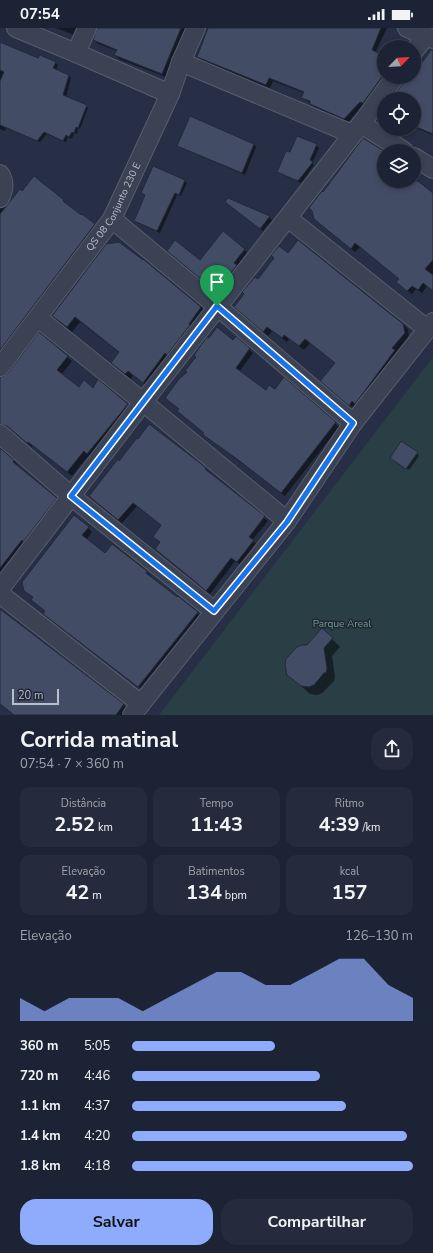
<!DOCTYPE html>
<html lang="pt">
<meta charset="utf-8">
<style>
:root{--surface:#1c2334;--page:#252b3c;--text:#f1f3f6;--muted:#a0a4ac;--line:#3a404f;--accent:#8fabfc}
body{margin:0;font-family:"Nunito Sans",sans-serif;background:var(--page);color:var(--text);height:100vh;display:flex;flex-direction:column;font-size:15px;white-space:nowrap}
*{box-sizing:border-box;margin:0}
p{font-size:13px;color:var(--muted)}
.icon{flex:none;width:22px;height:22px;fill:none;stroke:currentColor;stroke-width:2;stroke-linecap:round;stroke-linejoin:round}
.map{position:relative;height:687px;overflow:hidden}
.side{display:flex;flex-direction:column;background:var(--surface);flex:1}
.side>*{flex:none}
.needle{width:26px;rotate:65deg}
.controls{position:absolute;left:377px;top:12px;display:grid;gap:8px}
.controls a{display:grid;place-items:center;width:44px;height:44px;border-radius:50%;background:var(--surface);box-shadow:0 2px 6px #0003,0 0 0 1px var(--line);font-size:20px}
.scale{position:absolute;left:12px;bottom:10px;width:47px;box-sizing:border-box;padding-left:4px;border:2px solid #b9becd;border-top:0;font-size:11px;line-height:14px;white-space:nowrap;color:#b9becd;-webkit-text-stroke:3px #202739;paint-order:stroke}
.pin{position:absolute;display:grid;place-items:center;width:34px;height:34px;color:#fff;margin:-41px -17px;border-radius:50% 50% 50% 0;rotate:-45deg;box-shadow:0 0 4px #0007}
.pin .icon{rotate:45deg}
.round{display:grid;place-items:center;flex:none;width:42px;height:42px;border-radius:16px;background:var(--page)}
.headline{display:flex;align-items:center;justify-content:space-between;height:68px;padding:0 20px}
h1{font-size:22px;font-weight:700;line-height:30px}
.stats{display:grid;grid-template-columns:repeat(3,1fr);gap:6px;height:68px;padding:4px 20px}
.stats div{display:grid;align-content:center;border-radius:10px;background:var(--page);text-align:center}
.stats b{font-size:20px;font-weight:700}
.stats small{font-size:11px;font-weight:400}
.stats p{font-size:11px}
.chart{height:112px;padding:8px 20px}
.chart p{display:flex;justify-content:space-between}
.chart svg{width:100%;height:72px;margin-top:4px;fill:var(--accent);opacity:.7}
.primary-button{display:flex;gap:8px;margin-top:auto;padding:8px 20px}
.primary-button a{flex:1;height:46px;border-radius:16px;background:var(--accent);color:#111;font-size:16px;font-weight:700;line-height:46px;text-align:center}
.primary-button a+a{background:var(--page);color:var(--text)}
ul{padding:0 20px;list-style:none;font-size:13px}
li{display:grid;grid-template-columns:64px 48px 1fr;align-items:center;height:30px}
li i{height:10px;border-radius:5px;background:var(--accent)}
.status{display:flex;justify-content:space-between;align-items:center;height:28px;padding:0 20px;background:var(--surface);direction:ltr}
.status svg{height:11px;fill:currentColor}
.map>svg:first-child{display:block}
</style>
<div class="status"><b>07:54</b><svg viewBox="0 0 49 12"><path d="M0 12V9h3v3zM5 12V6h3v6zM10 12V3h3v9zM15 12V0h3v12zM26 1h20v11H26zM47 4h2v5h-2z"/></svg></div>
<div class="map">
<svg width="433" height="687" viewBox="0 0 433 687">
<rect width="100%" height="100%" fill="#262f45"/>
<polygon fill="#293e45" points="433,329 433,687 159,687"/>
<g fill="#0007">
<polygon points="56,0 82,0 77,8"/>
<polygon points="98,0 186,0 166,49 119,31 115,27 117,23 98,16 94,12"/>
<polygon points="209,0 387,0 375,25 384,29 384,49 367,78 364,77 348,94 315,79 302,69 304,65 273,53 270,60 202,33 198,29"/>
<polygon points="0,15 39,31 55,35 58,37 56,42 69,48 71,50 66,69 86,78 88,80 80,101 78,100 77,106 74,105 72,111 68,109 66,114 47,106 40,114 6,100 5,103 0,101"/>
<polygon points="433,22 433,107 414,99 414,71 393,71 412,49 414,49 414,47"/>
<polygon points="191,89 254,116 256,119 245,147 181,120 178,117"/>
<polygon points="316,117 319,120 312,135 314,137 301,155 281,146 278,144 290,126"/>
<polygon points="384,128 384,153 414,153 414,152 433,166 433,263 427,258 422,265 416,261 412,266 401,258 400,251 360,219 355,224 315,191 324,165"/>
<polygon points="184,152 187,155 181,168 177,167 160,205 138,195 135,193 145,167 143,165"/>
<polygon points="63,172 68,177 67,178 99,201 0,331 0,181 7,179"/>
<polygon points="228,172 269,189 272,192 263,203 229,176"/>
<polygon points="223,205 247,224 237,238 239,240 230,252 228,250 217,264 170,225 201,233"/>
<polygon points="258,252 403,296 408,301 409,310 397,325 399,327 354,381 326,357 335,335 310,315 304,322 289,311 287,314 272,303 268,308 240,283"/>
<polygon points="201,279 206,284 148,359 133,347 131,351 117,340 120,325 80,294 72,304 53,288"/>
<polygon points="39,306 72,333 61,347 79,360 94,361 98,353 132,381 92,430 89,427 72,448 33,418 32,419 0,392 0,350 5,349"/>
<polygon points="236,310 253,325 239,344 266,363 275,362 284,351 339,399 285,468 203,406 205,405 233,314"/>
<polygon points="0,421 14,433 18,437 17,438 60,475 0,551"/>
<polygon points="417,425 419,428 409,442 394,432"/>
<polygon points="120,434 205,440 209,444 208,445 268,493 252,512 257,517 241,537 235,533 210,566 193,551 161,515 154,509 162,497 137,478 122,495 94,472"/>
<polygon points="88,500 92,504 86,512 106,527 113,517 147,544 151,548 150,549 202,589 143,662 49,590 44,586 46,583 25,562"/>
<polygon points="0,584 123,677 128,681 123,687 14,687 0,676"/>
<polygon points="332,611 340,619 332,628 335,649 334,653 322,665 317,667 310,666 288,646 308,618"/>
</g>
<g fill="#434c65" stroke="#22293b">
<polygon points="97,0 181,0 162,46 114,27 117,22 93,12"/>
<polygon points="208,0 381,0 372,22 384,28 384,46 363,75 360,74 344,91 310,76 310,73 301,70 304,64 269,50 266,57 197,29"/>
<polygon points="0,14 38,30 40,27 56,34 53,40 69,47 63,67 87,77 78,100 76,99 74,105 72,104 69,109 66,107 63,113 44,104 37,113 0,97 0,53 4,44 0,42"/>
<polygon points="432,21 433,21 433,106 414,98 414,71 392,71 405,52 407,54 411,49 414,49 414,45"/>
<polygon points="190,88 254,116 242,145 177,118"/>
<polygon points="297,108 317,116 310,132 313,134 298,153 277,144 286,123 290,124"/>
<polygon points="363,110 384,123 384,153 418,153 433,165 433,232 425,241 433,247 433,263 423,255 418,262 412,258 407,263 396,254 399,251 355,215 351,221 314,191 312,183 309,180 322,163 323,164"/>
<polygon points="153,138 185,152 179,167 175,165 157,203 134,193 145,167 141,165"/>
<polygon points="34,148 64,172 63,173 81,187 82,186 95,196 0,322 0,186 20,161 22,163"/>
<polygon points="228,170 270,188 260,201 225,174"/>
<polygon points="223,203 245,221 234,235 237,237 227,250 225,248 214,262 167,223 175,212 200,232"/>
<polygon points="298,212 403,296 405,305 392,320 395,322 355,376 352,373 349,378 320,353 335,335 305,311 299,318 284,307 282,310 267,299 263,304 234,279 244,266 242,264 255,249 258,251 274,230 271,227 279,218 288,225"/>
<polygon points="119,214 143,232 143,231 201,279 189,296 190,297 167,327 165,325 143,355 128,343 125,346 111,335 119,324 75,289 67,299 52,288 106,216"/>
<polygon points="217,299 233,312 236,308 250,320 236,340 266,362 269,357 275,361 284,349 336,394 281,465 237,431 202,406 204,405 177,383 179,381 165,370 179,351 187,344 185,343 196,329 194,327 207,309 209,310"/>
<polygon points="39,304 68,328 57,342 79,359 84,352 93,360 98,351 128,376 87,426 84,423 67,444 28,414 27,415 7,398 0,396 0,349 4,348 8,345"/>
<polygon points="149,396 200,435 206,440 205,441 265,488 249,509 254,512 237,534 231,530 206,563 192,551 155,521 160,514 153,509 161,497 133,475 118,492 89,468 118,431 119,433 137,410 138,411"/>
<polygon points="401,413 418,424 406,441 390,430"/>
<polygon points="0,420 14,432 13,434 57,470 23,514 22,512 0,540"/>
<polygon points="74,487 89,499 82,507 105,525 112,516 147,543 146,545 177,569 178,568 198,584 138,659 43,586 45,583 31,572 33,569 24,563 22,554"/>
<polygon points="0,581 124,676 116,687 14,687 0,676"/>
<polygon points="322,600 333,610 324,620 327,640 326,645 324,645 314,657 309,659 301,658 287,647 285,637 286,631 297,619 302,617 307,617"/>
</g>
<g fill="none" stroke-linecap="round" stroke-linejoin="round">
<g stroke="#575d6e" stroke-width="20">
<g id="street">
<polyline points="16,0 76,25 170,66"/>
<polyline points="407,0 433,11"/>
<polyline points="414,23 426,8"/>
<polyline points="76,25 87,0"/>
<polyline points="181,34 352,106"/>
<polyline points="361,96 404,123"/>
<polyline points="414,129 433,141"/>
<path d="M0,146C5,154 4,162 0,170"/>
<polyline points="288,190 427,301"/>
<polyline points="112,191 217,278 353,395"/>
<polyline points="38,290 143,374 287,493"/>
<path id="s1" d="M0,339L112,191L170,66L181,34L196,0"/>
<polyline points="0,406 71,468 214,583"/>
<polyline points="0,561 143,374 361,96 395,49"/>
<polyline points="0,566 141,676"/>
<polyline points="132,687 287,493 353,395 433,294"/>
</g>
</g>
<use href="#street" stroke="#3b4254" stroke-width="18"/>
</g>
<g fill="none" stroke-linecap="round" stroke-linejoin="round">
<g stroke="#fff" stroke-width="8">
<polygon id="route" points="217,278 353,395 287,494 214,583 71,468"/>
</g>
<use href="#route" stroke="#1a73e8" stroke-width="5"/>
</g>
<g text-anchor="middle" dominant-baseline="central" stroke-width="3" stroke-linejoin="round" paint-order="stroke">
<g font-size="10" fill="#b9becd" stroke="#202739">
<text stroke="none"><textPath href="#s1" startOffset="197">QS 08 Conjunto 230 E</textPath></text>
</g>
<g font-size="10" fill="#6f9f80" stroke="#202739">
<text x="342" y="596">Parque Areal</text>
</g>
</g>
</svg>
<div class="controls">
<a><svg class="needle" viewBox="-14 -14 28 28"><path d="M0-13l5 13h-10z" fill="#e53935"/><path d="M0 13l5-13h-10z" fill="#a0a4ac"/></svg></a>
<a><svg class="icon" aria-label="locate" viewBox="0 0 24 24"><circle cx="12" cy="12" r="6"/><path d="M12 2v4M12 18v4M2 12h4M18 12h4"/></svg></a>
<a><svg class="icon" aria-label="layers" viewBox="0 0 24 24"><path d="M12 4l9 5-9 5-9-5zM3 14l9 5 9-5"/></svg></a>
</div>
<div class="scale">20 m</div>
<div class="pin" style="left:217px;top:278px;background:#1e9e55"><svg class="icon" aria-label="arrive" viewBox="0 0 24 24"><path d="M6 21V4h12l-3 4 3 4H6"/></svg></div>
</div>
<section class="side">
<div class="headline"><div><h1>Corrida matinal</h1><p>07:54 · 7 × 360 m</p></div><a class="round"><svg class="icon" aria-label="share" viewBox="0 0 24 24"><path d="M12 15V3M7 8l5-5 5 5M5 13v7h14v-7"/></svg></a></div>
<div class="stats">
<div><p>Distância</p><b>2.52<small> km</small></b></div>
<div><p>Tempo</p><b>11:43</b></div>
<div><p>Ritmo</p><b>4:39<small> /km</small></b></div>
</div>
<div class="stats">
<div><p>Elevação</p><b>42<small> m</small></b></div>
<div><p>Batimentos</p><b>134<small> bpm</small></b></div>
<div><p>kcal</p><b>157</b></div>
</div>
<div class="chart"><p><span>Elevação</span>126–130 m</p>
<svg viewBox="0 0 160 44" preserveAspectRatio="none"><path d="M0 44V30L10 38L20 30L30 30L40 30L50 38L60 30L70 22L80 14L90 14L100 22L110 22L120 14L130 6L140 6L150 22L160 30V44z"/></svg>
</div>
<ul>
<li><b>360 m</b>5:05<i style="width:51%"></i></li>
<li><b>720 m</b>4:46<i style="width:67%"></i></li>
<li><b>1.1 km</b>4:37<i style="width:76%"></i></li>
<li><b>1.4 km</b>4:20<i style="width:98%"></i></li>
<li><b>1.8 km</b>4:18<i style="width:100%"></i></li>
</ul>
<div class="primary-button"><a>Salvar</a><a>Compartilhar</a></div>
</section>
